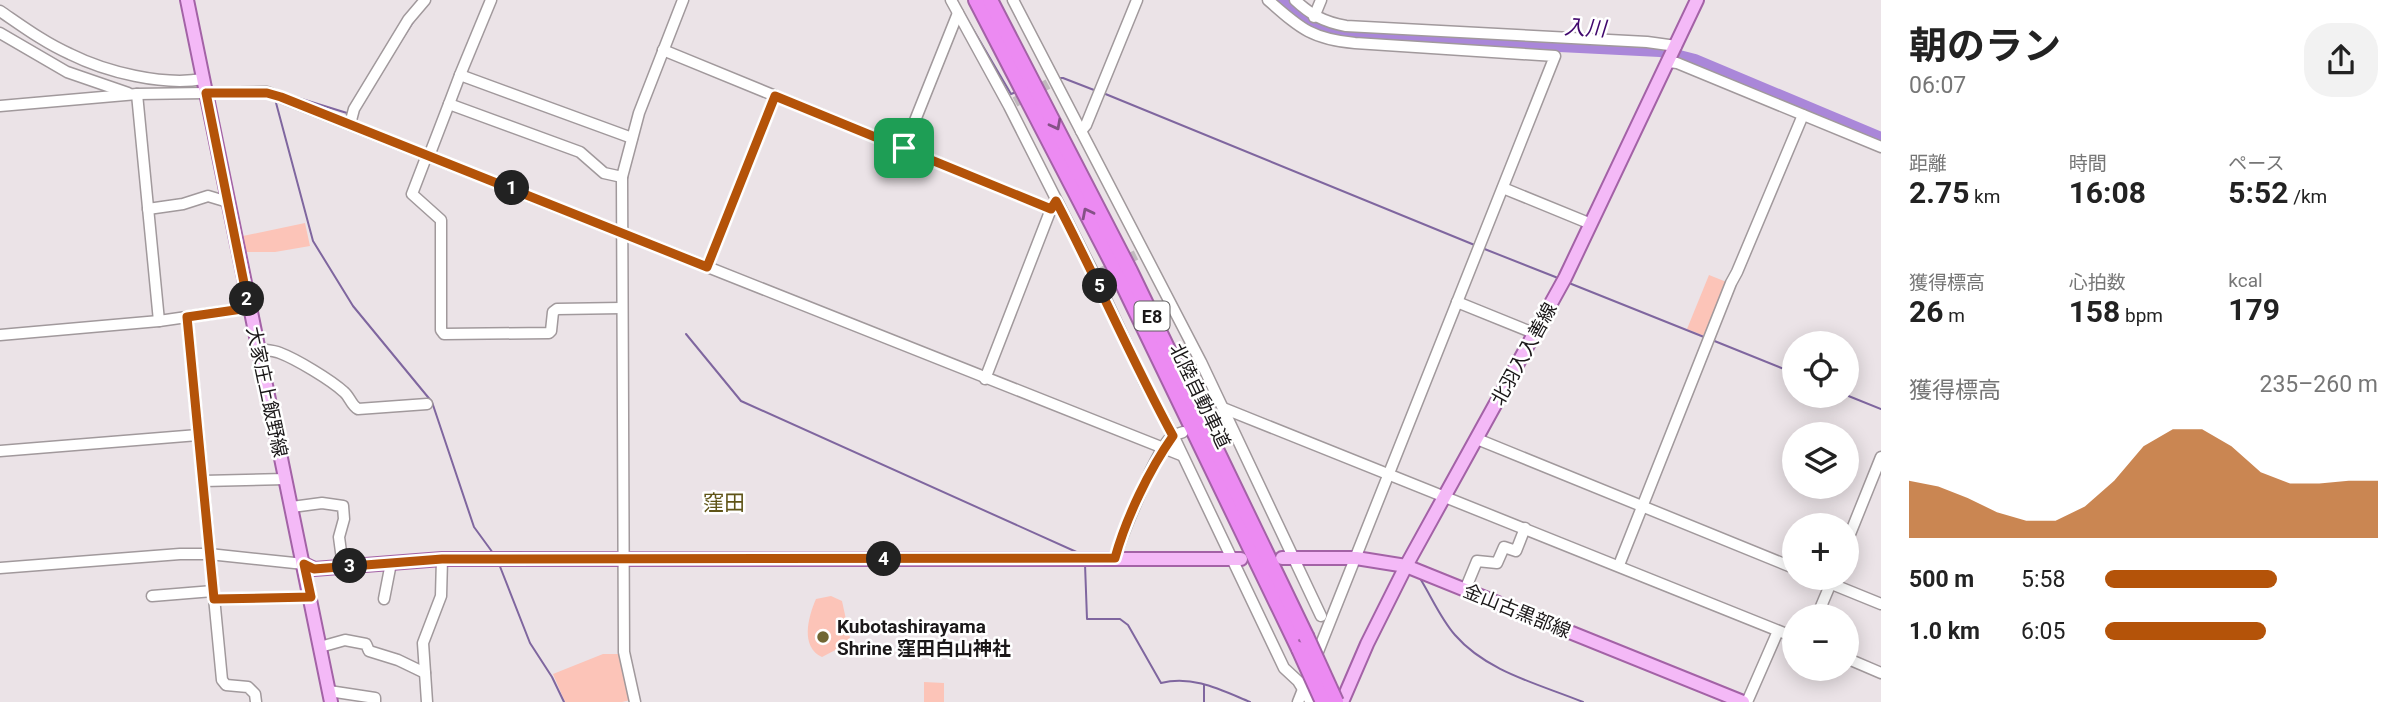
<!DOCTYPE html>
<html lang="ja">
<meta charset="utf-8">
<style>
:root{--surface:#fff;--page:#f2f2f2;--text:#222;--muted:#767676;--accent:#b45309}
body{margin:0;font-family:Roboto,"Noto Sans JP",sans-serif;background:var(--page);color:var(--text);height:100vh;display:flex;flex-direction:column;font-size:26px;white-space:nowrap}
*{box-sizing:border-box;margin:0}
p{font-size:23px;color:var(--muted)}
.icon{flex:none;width:38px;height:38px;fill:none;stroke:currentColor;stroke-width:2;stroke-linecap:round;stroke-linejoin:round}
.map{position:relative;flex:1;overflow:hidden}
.drawer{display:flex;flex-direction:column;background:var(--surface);width:525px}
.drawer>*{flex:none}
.fabs{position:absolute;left:1782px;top:331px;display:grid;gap:14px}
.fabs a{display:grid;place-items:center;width:77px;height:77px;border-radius:50%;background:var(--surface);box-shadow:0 4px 18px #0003;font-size:35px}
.pin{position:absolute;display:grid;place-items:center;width:60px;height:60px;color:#fff;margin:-30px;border-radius:14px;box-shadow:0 4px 10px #0006}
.km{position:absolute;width:35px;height:35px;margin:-18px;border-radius:50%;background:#222;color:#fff;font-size:19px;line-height:35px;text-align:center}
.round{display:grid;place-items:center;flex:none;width:74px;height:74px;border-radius:28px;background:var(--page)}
.head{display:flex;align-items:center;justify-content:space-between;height:119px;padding:0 28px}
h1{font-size:38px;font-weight:700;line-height:52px}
.figures{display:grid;grid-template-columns:repeat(3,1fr);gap:10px;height:119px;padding:7px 28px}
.figures div{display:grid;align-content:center}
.figures b{font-size:30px;font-weight:700}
.figures small{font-size:19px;font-weight:400}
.figures p{font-size:19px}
.chart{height:196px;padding:14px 28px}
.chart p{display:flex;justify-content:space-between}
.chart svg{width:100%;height:126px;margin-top:7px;fill:var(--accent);opacity:.7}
ul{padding:0 28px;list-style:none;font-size:23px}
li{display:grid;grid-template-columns:112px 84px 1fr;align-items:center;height:52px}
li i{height:18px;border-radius:9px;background:var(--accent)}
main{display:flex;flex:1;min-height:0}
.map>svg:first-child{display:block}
</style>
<main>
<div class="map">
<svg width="1881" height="702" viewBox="0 0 1881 702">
<rect width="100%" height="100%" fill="#ebe3e7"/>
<g fill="#fcc4b8">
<polygon points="305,223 310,246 275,252 241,252 238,237"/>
<polygon points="1709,275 1729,283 1707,337 1687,329"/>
<path d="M831,596L842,601L850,638L843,646L822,657C800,647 808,617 816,599Z"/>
<polygon points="603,654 622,654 631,700 622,702 565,702 553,674"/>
<polygon points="924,682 944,683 944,702 924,702"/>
</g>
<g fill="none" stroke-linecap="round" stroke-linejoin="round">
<g stroke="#7f669f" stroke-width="2">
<polyline points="960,7 1011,94 1016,92"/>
<polyline points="395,50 417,16"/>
<polyline points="1551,53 1554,47"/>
<polyline points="1057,78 1063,78 1094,90"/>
<polyline points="276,91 347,113"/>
<polyline points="1103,93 1477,246"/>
<polyline points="275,99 313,241 353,306 432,402 474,527 493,553"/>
<polyline points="1482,248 1558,278"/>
<polyline points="1569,283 1704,337"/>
<polyline points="686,334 741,401 1081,554"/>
<polyline points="1712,340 1794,373"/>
<polyline points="1846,395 1881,409"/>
<polyline points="499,564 530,643 552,677 564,702"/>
<path d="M1085,564L1087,619H1120L1128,625L1161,683C1193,675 1221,690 1250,702"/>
<path d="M1421,580C1432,598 1441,619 1455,635C1487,672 1539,684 1583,702"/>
<polyline points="1204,702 1204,685"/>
</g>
<path stroke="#aa87d9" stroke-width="12" d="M1281,0C1300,17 1316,29 1342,35L1660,51L1695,60L1881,138"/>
<g stroke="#c1babe" stroke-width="10" stroke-dasharray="10 5" stroke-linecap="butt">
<polyline points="1015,102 1048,84"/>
<polyline points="1102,272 1136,255"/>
<polyline points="1200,427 1219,421"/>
</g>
<g stroke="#a1999c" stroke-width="13">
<g id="minor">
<polyline points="951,0 1009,106 1095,276 1145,383 1173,435 1284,668 1298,681 1311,702"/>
<polyline points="1013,0 1201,362 1321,616"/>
<path d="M1268,0C1300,28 1311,39 1355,43L1555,56L1298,702"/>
<path d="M1295,0C1311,15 1324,22 1346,26L1647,42L1676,46"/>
<path d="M0,11C22,26 45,43 70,54C106,72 163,86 203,79"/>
<polyline points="1314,17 1321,0"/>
<polyline points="0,33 67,72 128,93"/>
<polyline points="663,50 1051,209 1056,201"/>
<polyline points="1668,62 1677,63 1881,147"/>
<polyline points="460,75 491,0"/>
<polyline points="137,94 159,321"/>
<polyline points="449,104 460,75 632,138"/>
<polyline points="0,106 137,94 267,92 1181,455"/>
<polyline points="350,124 354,109 408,20 425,0"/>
<polyline points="1081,131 1086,125 1137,0"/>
<polyline points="904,148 958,13"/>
<polyline points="427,155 412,194 441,220 441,330 444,334 549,333 551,331 553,312 557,309 622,308"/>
<polyline points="429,156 449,104 580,152 604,173 622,177"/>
<polyline points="1503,188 1591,224"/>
<polyline points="148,209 183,204 208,196 228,202"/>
<polyline points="707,267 775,96"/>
<polyline points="1457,302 1536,334"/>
<polyline points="187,317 222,680 226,685 248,687 255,694 256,702"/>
<polyline points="0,335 159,321 249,308"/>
<path d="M258,349C265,350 274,350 280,353C296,359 331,380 344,392C350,397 351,405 358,409L427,404"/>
<polyline points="985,379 1051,209"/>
<polyline points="1223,408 1794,637"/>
<polyline points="1477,439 1794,568"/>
<polyline points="0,451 198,435"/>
<polyline points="203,481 286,479"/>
<polyline points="292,507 322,503 343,506 344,519 339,537 343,567"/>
<polyline points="1846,544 1881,457"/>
<path d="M1115,558C1121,537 1157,448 1172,436C1174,435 1181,433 1183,432"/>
<polyline points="1619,565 1731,283 1737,272 1803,115"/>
<polyline points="0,568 180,554 209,554 304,564"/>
<polyline points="1817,578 1881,604"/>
<polyline points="1465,590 1477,561 1497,563 1504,547 1516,551 1525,528"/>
<polyline points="152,596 213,591"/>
<polyline points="214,599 311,597"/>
<polyline points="384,599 391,563"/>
<polyline points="1817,616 1833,578"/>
<polyline points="320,647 345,640 366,644 369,651 398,660 425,673"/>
<polyline points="1846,658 1881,673"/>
<polyline points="329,691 375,698 375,702"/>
<polyline points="427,702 423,643 441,596 442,559"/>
<polyline points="635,702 624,652 622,177 639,113 683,0"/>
<polyline points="1747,702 1778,631"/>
</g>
</g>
<g stroke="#a362a6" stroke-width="16">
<g id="major">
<polyline points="187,0 331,702"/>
<polyline points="1282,558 1356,558 1406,566 1743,702"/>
<polyline points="304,564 314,569 442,559 1241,559"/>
<polyline points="1342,702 1367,644 1406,566 1565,278 1697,0"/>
</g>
</g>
<g stroke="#a362a6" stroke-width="18">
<g id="highway">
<polyline points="976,0 1119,276 1299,649"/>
<polyline points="990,0 1130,271 1306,636"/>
</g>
</g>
<use href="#minor" stroke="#fff" stroke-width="10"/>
<use href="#major" stroke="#f4b9f7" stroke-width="12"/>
<use href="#highway" stroke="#ec8af2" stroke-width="14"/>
<g stroke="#a362a6" stroke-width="18" stroke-linecap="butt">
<g id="highway-bridge">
<polyline points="1306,636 1336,702"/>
<polyline points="1299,649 1323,702"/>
</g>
</g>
<use href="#highway-bridge" stroke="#ec8af2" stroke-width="14"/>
</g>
<defs><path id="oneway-chevron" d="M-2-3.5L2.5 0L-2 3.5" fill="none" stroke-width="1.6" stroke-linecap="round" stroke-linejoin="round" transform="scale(1.75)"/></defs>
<g stroke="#845186">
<use href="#oneway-chevron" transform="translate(1056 125) rotate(62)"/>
<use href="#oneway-chevron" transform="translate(1087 213) rotate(-117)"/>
</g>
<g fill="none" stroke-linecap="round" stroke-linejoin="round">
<g stroke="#fff" stroke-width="14">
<path id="route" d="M206,93H267L281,97L707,267L775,96L1051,209L1056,201C1097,279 1131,359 1173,436C1149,470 1126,518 1115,558L442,559L314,569L304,564L311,597L214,599L187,317L249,308Z"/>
</g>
<use href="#route" stroke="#b45309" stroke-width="9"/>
</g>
<circle fill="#706633" stroke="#fff" stroke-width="2.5" cx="823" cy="637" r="7"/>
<g text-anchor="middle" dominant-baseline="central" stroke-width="5" stroke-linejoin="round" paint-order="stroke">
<rect fill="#fff" stroke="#5f5d5e" stroke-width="2" x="1134.5" y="301.5" width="35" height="29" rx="5"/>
<g font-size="18" font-weight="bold" fill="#1b1819">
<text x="1152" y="316">E8</text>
</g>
<g font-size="19" fill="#1b1819" stroke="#fff">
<text transform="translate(1524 354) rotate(-61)">北羽入入善線</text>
<text transform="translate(267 392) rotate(78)">大家庄上飯野線</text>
<text transform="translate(1200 396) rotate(64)">北陸自動車道</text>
<text transform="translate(1517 611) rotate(22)">金山古黒部線</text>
</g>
<g font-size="19" font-weight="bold" fill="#1b1819" stroke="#fff" text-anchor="start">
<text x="837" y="626">Kubotashirayama<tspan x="837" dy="22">Shrine 窪田白山神社</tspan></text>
</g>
<g font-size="21" font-style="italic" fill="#40076d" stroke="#fff">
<text transform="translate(1585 28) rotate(3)">入川</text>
</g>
<g font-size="21" fill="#5f5417" stroke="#fff">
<text x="724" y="503">窪田</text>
</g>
</g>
</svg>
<div class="fabs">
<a><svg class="icon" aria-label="locate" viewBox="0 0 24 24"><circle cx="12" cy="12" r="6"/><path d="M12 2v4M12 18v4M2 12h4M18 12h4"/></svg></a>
<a><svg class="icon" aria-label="layers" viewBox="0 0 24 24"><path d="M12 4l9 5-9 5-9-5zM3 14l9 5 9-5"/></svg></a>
<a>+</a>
<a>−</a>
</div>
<div class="pin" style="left:904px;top:148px;background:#1e9e55"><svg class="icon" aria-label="arrive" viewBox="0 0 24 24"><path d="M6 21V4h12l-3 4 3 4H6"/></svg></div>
<b class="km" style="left:512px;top:188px">1</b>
<b class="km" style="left:247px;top:299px">2</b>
<b class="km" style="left:350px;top:566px">3</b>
<b class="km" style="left:884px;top:559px">4</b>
<b class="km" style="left:1100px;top:286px">5</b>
</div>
<section class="drawer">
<div class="head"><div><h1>朝のラン</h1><p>06:07</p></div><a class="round"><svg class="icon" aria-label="share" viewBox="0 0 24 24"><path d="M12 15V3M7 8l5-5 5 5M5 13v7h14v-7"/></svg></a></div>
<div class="figures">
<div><p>距離</p><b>2.75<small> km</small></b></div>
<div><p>時間</p><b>16:08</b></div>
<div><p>ペース</p><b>5:52<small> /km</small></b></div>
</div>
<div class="figures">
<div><p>獲得標高</p><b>26<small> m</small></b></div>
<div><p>心拍数</p><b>158<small> bpm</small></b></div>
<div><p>kcal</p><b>179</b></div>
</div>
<div class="chart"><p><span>獲得標高</span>235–260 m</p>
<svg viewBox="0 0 160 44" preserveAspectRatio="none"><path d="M0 44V24L10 26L20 30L30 35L40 38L50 38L60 33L70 24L80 12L90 6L100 6L110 12L120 21L130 25L140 25L150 24L160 24V44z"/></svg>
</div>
<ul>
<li><b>500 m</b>5:58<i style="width:63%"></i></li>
<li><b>1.0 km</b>6:05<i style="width:59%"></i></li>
</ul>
</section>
</main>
